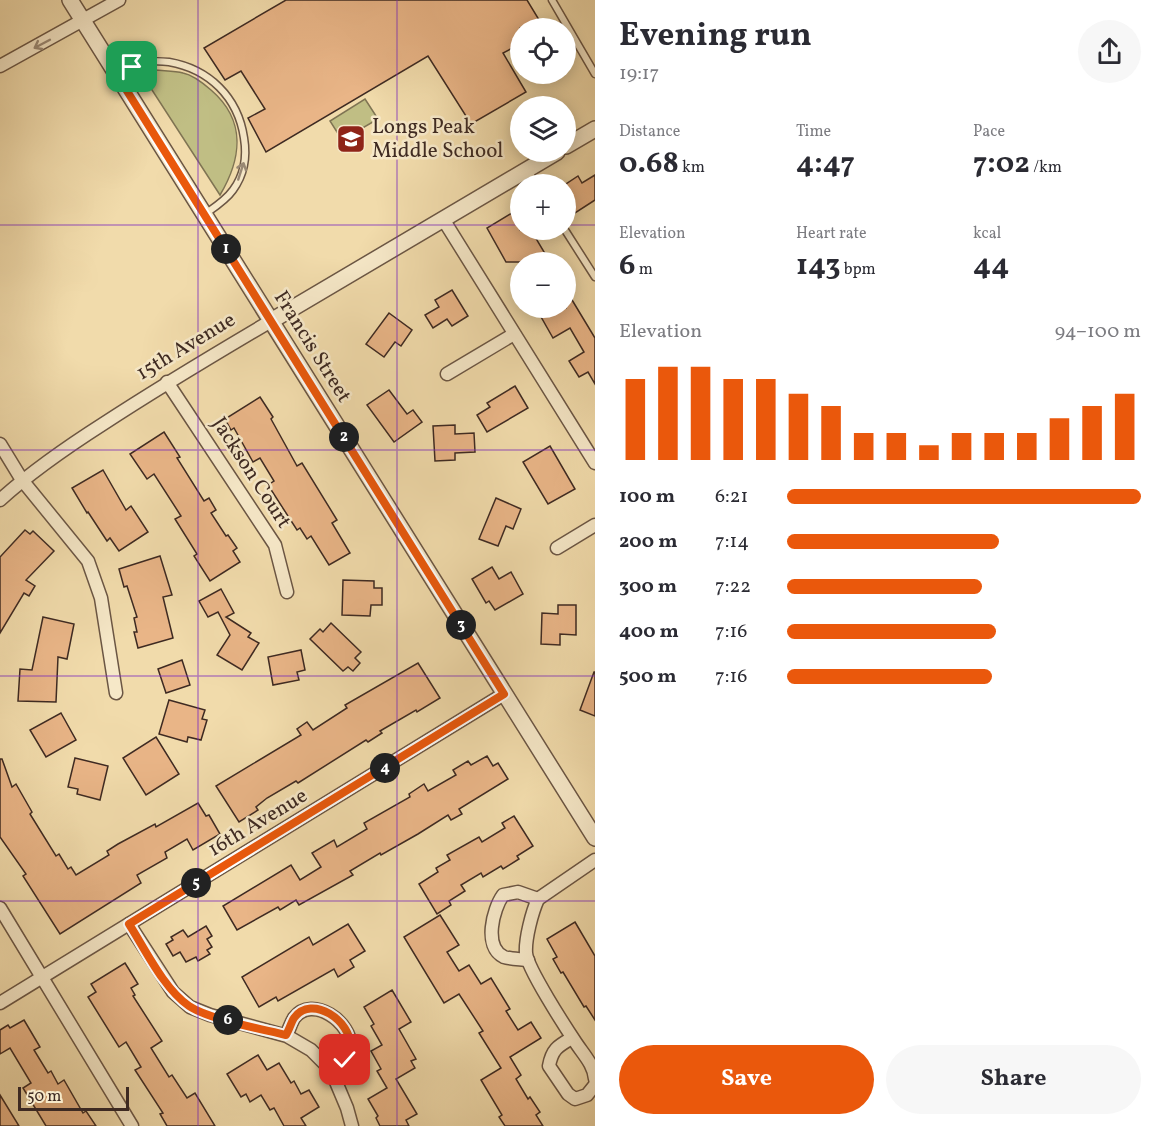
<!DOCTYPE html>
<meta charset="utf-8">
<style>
:root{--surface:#fff;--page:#f7f7f7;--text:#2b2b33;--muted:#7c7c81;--accent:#ea580c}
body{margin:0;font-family:Vollkorn,serif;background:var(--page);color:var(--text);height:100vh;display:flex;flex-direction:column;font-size:22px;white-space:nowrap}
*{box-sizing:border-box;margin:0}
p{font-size:20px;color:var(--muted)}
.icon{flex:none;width:33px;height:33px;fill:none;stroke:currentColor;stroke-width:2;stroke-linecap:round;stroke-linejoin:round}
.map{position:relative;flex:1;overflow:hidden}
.sheet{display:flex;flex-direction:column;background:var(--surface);width:570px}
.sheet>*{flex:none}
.buttons{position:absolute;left:510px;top:18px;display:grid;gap:12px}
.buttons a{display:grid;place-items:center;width:66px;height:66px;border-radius:50%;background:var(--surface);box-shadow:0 3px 15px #0003;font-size:30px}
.scale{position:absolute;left:18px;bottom:15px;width:111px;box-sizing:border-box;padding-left:6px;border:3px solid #3e2a22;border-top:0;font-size:16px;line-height:21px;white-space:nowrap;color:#3e2a22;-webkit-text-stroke:4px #f6e8c8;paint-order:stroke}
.pin{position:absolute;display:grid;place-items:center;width:51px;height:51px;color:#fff;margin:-26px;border-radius:12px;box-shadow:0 3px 9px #0006}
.km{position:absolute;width:30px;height:30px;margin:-15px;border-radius:50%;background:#222;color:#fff;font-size:16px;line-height:30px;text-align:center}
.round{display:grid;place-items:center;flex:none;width:63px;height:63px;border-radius:32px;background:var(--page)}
.headline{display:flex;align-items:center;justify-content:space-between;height:102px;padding:0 24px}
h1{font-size:33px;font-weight:700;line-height:45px}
.metrics{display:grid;grid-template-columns:repeat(3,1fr);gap:9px;height:102px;padding:6px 24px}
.metrics div{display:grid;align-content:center}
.metrics b{font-size:30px;font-weight:700}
.metrics small{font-size:16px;font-weight:400}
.metrics p{font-size:16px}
.chart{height:168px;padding:12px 24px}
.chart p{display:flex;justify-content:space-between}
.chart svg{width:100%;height:108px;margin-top:6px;stroke:var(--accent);stroke-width:6}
.button{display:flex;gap:12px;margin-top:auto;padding:12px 24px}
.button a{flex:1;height:69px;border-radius:36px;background:var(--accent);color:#fff;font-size:24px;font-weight:700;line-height:69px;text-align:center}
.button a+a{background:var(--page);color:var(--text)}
ul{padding:0 24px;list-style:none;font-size:20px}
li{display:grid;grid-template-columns:96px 72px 1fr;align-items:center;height:45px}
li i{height:15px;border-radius:8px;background:var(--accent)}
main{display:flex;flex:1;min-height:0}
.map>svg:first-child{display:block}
</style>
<main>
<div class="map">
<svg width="595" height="1126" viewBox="0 0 595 1126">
<rect width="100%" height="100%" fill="#f1dbab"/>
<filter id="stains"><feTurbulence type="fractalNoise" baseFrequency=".00333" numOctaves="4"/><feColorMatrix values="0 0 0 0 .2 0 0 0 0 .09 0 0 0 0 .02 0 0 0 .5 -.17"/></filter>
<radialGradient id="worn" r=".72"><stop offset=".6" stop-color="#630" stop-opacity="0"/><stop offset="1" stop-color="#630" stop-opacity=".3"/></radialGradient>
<g fill="#c0be84" stroke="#7f7453" stroke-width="1.5">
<path d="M155,70C164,71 175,71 183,73C193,75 203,83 211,90C246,120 242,158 220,195L141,73Z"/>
<polygon points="365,99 378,119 342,140 330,121"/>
</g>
<g fill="#e9b587" stroke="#3e2a22" stroke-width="1.5">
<polygon points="286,0 527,0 544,28 520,28 520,44 503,53 526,92 471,124 428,56 266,152 248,118 265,109 241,71 225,80 204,48"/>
<polygon points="595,175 595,200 575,213 566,199 566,184 578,176 582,183"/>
<polygon points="520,208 520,230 531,230 550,262 506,262 487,228"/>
<polygon points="452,290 468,316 452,326 447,319 433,328 425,315 439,307 435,300"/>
<polygon points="566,290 595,338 595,384 588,372 579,377 569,361 584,352 570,328 553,338 536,308 566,308"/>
<polygon points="389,313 412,330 401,346 395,342 384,357 366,344"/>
<polygon points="515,386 528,408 487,432 477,415 490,407 487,403"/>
<polygon points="389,390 407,414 413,410 422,422 394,442 367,405"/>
<polygon points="260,397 273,417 271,419 297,466 302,463 337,520 332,523 350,553 329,565 311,536 307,539 300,528 297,530 268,485 274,481 260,458 253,462 234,428 231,430 225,419"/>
<polygon points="455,425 455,434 474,433 475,452 455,453 455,460 435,461 433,426"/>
<polygon points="164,432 180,457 177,458 204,501 209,498 216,510 211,513 226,536 228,535 237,548 233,551 240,562 210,581 194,556 197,554 175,519 181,516 154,474 147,479 130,454"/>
<polygon points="550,446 575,489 548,504 523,462"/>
<polygon points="103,470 126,510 131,506 148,532 119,551 110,538 107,541 88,512 87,513 72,488"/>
<polygon points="496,498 521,509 513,529 506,526 498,546 479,539"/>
<polygon points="25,530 30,534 33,531 54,551 26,580 35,586 29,596 24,593 0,633 0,557"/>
<polygon points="160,556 172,595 163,597 173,638 138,648 134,632 137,632 134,618 137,617 127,586 124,587 119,569"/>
<polygon points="492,567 499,579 511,572 523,594 495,610 489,601 486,603 472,579"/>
<polygon points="343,580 374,581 374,588 382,588 382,605 371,605 370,616 342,615"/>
<polygon points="221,589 234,613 226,617 251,633 248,637 259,643 242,670 217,655 230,635 218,612 208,617 199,601"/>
<polygon points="558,605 576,605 576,635 560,634 560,645 541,644 542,613 558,614"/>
<polygon points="43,617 74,624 67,659 58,657 56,702 18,701 20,669 32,670"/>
<polygon points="331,623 361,652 355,658 360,663 353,671 348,667 343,671 310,639 320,629 323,632"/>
<polygon points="301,650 305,670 297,672 299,680 273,685 268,657"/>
<polygon points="182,660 190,685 166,693 158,669"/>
<polygon points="418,663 440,698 417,712 416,710 380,731 382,733 368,742 366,740 298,783 296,781 267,798 256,807 258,810 239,822 216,786 301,735 297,729 307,722 313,730 347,708 345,705"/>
<polygon points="594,672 595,672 595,716 580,710"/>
<polygon points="169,700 205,710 202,719 207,720 201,740 188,737 187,742 159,734"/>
<polygon points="61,713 76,740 46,757 30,730"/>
<polygon points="156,737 179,774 146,795 123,758"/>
<polygon points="487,756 493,766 498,763 508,779 459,809 462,814 451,820 448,815 418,834 381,855 380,853 350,871 353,875 299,905 296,900 280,910 278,907 237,930 223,906 291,865 300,880 321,867 312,853 334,840 337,847 367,829 364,823 410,797 409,794 424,784 428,791 456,775 453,770 468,761 471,765"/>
<polygon points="75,758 108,766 100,800 77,794 78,789 68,787"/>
<polygon points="0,759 2,759 12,787 16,784 32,812 30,814 56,856 59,854 68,869 71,867 76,875 109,855 107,851 118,844 155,824 156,827 198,803 206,816 209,815 220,834 193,850 187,839 165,852 167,858 137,875 141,883 60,934 23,876 26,874 0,837"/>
<polygon points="514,816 533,846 517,856 519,859 503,869 501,866 483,877 481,873 461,885 465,891 449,901 451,905 437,914 419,884 438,872 436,868 450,860 447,855 479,837 482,842 505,828 502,823"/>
<polygon points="440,915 459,945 447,952 459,971 469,965 481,984 491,978 510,1009 506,1011 518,1030 531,1022 541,1038 510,1057 521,1075 516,1079 528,1099 530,1097 540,1112 536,1115 543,1126 505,1126 499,1117 502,1115 481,1080 501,1068 479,1033 483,1031 459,994 444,1003 404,937"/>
<polygon points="575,922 595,956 595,1020 586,1006 584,1007 563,972 561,973 553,959 557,957 547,939"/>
<polygon points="348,924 365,951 350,960 354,967 338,977 334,969 278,1001 276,997 259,1007 242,977 309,937 313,945"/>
<polygon points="206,926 212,936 207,939 212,947 207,950 210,954 198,961 196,957 186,962 180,952 173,956 166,944 173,940 171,937 183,930 188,937"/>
<polygon points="125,963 138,984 131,988 135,995 133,996 162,1041 151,1048 169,1077 172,1075 187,1098 195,1093 215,1126 167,1126 160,1114 163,1113 135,1070 141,1067 126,1042 119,1047 88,997 96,992 91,984"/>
<polygon points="392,990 411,1022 399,1029 416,1059 411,1061 415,1068 396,1079 417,1114 406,1120 409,1126 380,1126 376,1118 378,1116 368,1099 387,1088 377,1071 381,1069 371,1051 382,1045 371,1026 374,1024 364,1007"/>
<polygon points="24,1020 40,1047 34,1050 48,1073 51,1071 58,1084 64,1080 83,1113 86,1111 96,1126 46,1126 23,1088 31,1083 10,1048 0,1054 0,1030 8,1025 10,1028"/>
<polygon points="258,1055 267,1070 279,1063 291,1083 294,1081 301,1094 309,1090 319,1107 301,1118 306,1126 284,1126 274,1108 270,1110 261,1095 250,1102 246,1094 241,1097 227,1074"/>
<polygon points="0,1095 19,1126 0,1126"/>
</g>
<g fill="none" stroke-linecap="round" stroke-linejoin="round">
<g stroke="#6b5644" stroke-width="9">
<g id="service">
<polyline points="552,0 595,74"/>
<path d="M117,75C123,72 128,68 133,66C143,61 159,61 169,62C209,69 238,97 244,138C247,156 244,175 233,190C226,200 215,207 205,214"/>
<polyline points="527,170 537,184"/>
<polyline points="565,230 595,277"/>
</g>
</g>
<g stroke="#6b5644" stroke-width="15">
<g id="minor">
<polyline points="0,66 119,0"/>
<polyline points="443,219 595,463"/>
<polyline points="447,374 514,334"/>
<polyline points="167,382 275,545 287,592"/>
<polyline points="0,444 22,480 88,561 101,598 116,693"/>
<path d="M0,500C32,471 67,447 103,424C158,388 215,354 271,321"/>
<polyline points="557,548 595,525"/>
<path d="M595,860L538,899C532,912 525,939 526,953C527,968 566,1028 576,1043C584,1055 594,1065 595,1079"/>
<polyline points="0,908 132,1126"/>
<polyline points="129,924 173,992 190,1007 210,1015 287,1036 311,1050 331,1070 347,1108 352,1126"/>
<path d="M528,960C521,959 510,959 504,957C483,947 493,909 503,895L518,892L538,899"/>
<polyline points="0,1003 504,694"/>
<path d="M286,1035C289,1030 291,1023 294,1018C312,994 353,1023 350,1047C348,1058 340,1067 334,1076"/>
<path d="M572,1038C558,1046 552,1049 549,1066L568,1094L575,1099L587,1095L595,1085"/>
</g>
</g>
<g stroke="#6b5644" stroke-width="18">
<g id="tertiary">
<polyline points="70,0 595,838"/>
<polyline points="566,146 595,129"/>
<polyline points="271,321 557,152"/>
</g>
</g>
<use href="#service" stroke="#f6e8c8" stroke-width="6"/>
<use href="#minor" stroke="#f6e8c8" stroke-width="12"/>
<use href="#tertiary" stroke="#f6e8c8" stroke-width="15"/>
</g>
<defs><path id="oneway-shaft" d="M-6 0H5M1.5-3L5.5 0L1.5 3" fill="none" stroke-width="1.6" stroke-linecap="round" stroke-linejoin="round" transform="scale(1.5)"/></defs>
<g stroke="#9a8975">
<use href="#oneway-shaft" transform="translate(42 44) rotate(152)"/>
<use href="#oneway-shaft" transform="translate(241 171) rotate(-72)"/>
</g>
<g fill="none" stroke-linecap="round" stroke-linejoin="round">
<g stroke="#fff" stroke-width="12">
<path id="route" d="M132,67L117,75L504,694L129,924C145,949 164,989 189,1006C208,1019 262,1029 286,1035C289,1030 291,1023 294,1018C312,993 352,1022 350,1046C350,1050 347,1056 345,1060"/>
</g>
<use href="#route" stroke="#ea580c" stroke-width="8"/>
</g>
<path fill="none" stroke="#7b2cbf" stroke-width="1.5" stroke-opacity="0.55" d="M198,0V1126M397,0V1126M0,225H520M566,225H595M0,450H595M0,676H595M0,901H595"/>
<defs>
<g id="school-square" transform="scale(1.5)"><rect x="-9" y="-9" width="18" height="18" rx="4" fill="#8f2418" stroke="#f6e8c8"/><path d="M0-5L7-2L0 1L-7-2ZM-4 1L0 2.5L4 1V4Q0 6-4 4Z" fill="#fff"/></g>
</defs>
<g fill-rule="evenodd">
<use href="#school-square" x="351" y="139"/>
</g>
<g text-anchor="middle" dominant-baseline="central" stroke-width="5" stroke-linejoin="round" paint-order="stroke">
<g font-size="21" fill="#3e2a22" stroke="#f6e8c8" text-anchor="start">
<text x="372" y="127">Longs Peak<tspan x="372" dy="24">Middle School</tspan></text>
</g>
<g font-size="21" fill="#3e2a22" stroke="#f6e8c8">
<text transform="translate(186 347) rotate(-31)">15th Avenue</text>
<text transform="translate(312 347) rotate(58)">Francis Street</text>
<text transform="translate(251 473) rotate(57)">Jackson Court</text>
<text transform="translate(258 823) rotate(-31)">16th Avenue</text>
</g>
</g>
<rect width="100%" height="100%" filter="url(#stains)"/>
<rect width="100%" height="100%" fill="url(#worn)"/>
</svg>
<div class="buttons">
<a><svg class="icon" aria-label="locate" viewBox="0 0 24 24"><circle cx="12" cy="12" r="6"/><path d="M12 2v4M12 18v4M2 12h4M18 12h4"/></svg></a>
<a><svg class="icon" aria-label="layers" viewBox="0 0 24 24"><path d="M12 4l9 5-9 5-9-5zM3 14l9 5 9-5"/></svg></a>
<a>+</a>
<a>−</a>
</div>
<div class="scale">50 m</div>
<div class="pin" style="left:132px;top:67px;background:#1e9e55"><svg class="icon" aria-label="arrive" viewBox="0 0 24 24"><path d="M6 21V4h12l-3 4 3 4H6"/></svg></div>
<div class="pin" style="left:345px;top:1060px;background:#d93025"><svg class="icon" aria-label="check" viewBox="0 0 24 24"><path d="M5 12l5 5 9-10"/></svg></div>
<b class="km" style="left:226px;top:249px">1</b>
<b class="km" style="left:344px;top:437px">2</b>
<b class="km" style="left:461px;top:625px">3</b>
<b class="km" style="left:385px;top:768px">4</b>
<b class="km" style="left:196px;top:883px">5</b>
<b class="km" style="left:228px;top:1020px">6</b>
</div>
<section class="sheet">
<div class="headline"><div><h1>Evening run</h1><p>19:17</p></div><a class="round"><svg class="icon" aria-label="share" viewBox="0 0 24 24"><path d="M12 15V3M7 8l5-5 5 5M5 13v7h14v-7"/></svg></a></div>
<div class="metrics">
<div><p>Distance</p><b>0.68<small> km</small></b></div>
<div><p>Time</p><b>4:47</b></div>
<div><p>Pace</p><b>7:02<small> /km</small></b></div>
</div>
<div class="metrics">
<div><p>Elevation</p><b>6<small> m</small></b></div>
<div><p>Heart rate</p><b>143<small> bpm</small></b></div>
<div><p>kcal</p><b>44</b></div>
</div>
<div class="chart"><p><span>Elevation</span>94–100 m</p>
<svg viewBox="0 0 160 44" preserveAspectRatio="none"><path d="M5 44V11M15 44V6M25 44V6M35 44V11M45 44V11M55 44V17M65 44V22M75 44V33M85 44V33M95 44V38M105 44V33M115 44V33M125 44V33M135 44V27M145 44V22M155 44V17"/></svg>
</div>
<ul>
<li><b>100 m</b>6:21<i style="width:100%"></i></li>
<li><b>200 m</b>7:14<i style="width:60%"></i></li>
<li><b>300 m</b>7:22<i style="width:55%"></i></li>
<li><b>400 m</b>7:16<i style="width:59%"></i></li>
<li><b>500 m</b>7:16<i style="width:58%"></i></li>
</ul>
<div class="button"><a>Save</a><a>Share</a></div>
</section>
</main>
